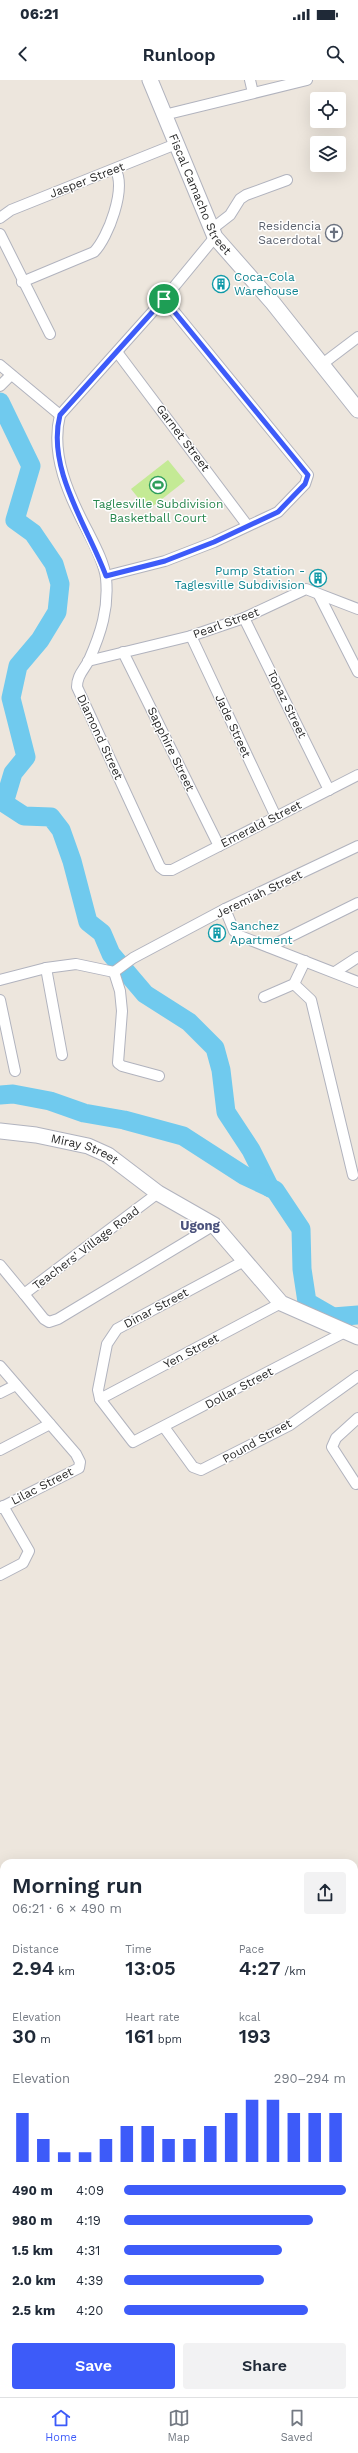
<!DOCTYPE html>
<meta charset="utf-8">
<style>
:root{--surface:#fff;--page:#f2f2f3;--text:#1f2937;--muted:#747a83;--line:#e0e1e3;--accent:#3d5bf9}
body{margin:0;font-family:"Work Sans",sans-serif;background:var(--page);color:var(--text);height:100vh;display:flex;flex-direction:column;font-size:15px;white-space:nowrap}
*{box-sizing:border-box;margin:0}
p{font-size:13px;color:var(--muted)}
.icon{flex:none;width:22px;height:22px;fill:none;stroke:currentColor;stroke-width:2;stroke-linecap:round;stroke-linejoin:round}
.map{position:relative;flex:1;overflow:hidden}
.details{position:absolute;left:0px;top:1779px;width:358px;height:538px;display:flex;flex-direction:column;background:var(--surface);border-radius:12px 12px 0 0;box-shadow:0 4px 16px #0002}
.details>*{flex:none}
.buttons{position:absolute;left:310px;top:12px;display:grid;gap:8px}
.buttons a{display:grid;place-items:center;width:36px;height:36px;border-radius:4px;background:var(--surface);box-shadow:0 4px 16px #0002;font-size:20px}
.pin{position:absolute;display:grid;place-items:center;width:34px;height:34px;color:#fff;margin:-17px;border:2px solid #fff;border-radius:50%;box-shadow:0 1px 4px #0007}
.round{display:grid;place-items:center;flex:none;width:42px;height:42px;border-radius:4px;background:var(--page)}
.headline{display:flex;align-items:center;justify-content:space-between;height:68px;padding:0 12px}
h1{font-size:22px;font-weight:600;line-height:30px}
.stats{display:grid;grid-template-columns:repeat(3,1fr);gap:6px;height:68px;padding:4px 12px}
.stats div{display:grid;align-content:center}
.stats b{font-size:20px;font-weight:600}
.stats small{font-size:11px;font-weight:400}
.stats p{font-size:11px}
.chart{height:112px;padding:8px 12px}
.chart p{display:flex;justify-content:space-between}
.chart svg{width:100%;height:72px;margin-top:4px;stroke:var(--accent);stroke-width:6}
.cta{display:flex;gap:8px;margin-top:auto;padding:8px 12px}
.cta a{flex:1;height:46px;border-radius:4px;background:var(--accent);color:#fff;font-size:16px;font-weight:600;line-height:46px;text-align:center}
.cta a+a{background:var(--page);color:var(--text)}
ul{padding:0 12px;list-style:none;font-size:13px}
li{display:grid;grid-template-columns:64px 48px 1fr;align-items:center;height:30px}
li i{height:10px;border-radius:5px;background:var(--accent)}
.status{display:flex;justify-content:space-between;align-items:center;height:28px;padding:0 20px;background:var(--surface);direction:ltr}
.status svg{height:11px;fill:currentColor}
header{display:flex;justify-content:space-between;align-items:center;height:52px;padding:0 12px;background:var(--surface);font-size:18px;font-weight:600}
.dock{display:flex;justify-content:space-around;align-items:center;height:56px;border-top:1px solid var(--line);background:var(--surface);font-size:11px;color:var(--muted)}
.dock a{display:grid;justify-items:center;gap:2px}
.dock .on{color:var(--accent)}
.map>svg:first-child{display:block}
</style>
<div class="status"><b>06:21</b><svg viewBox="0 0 49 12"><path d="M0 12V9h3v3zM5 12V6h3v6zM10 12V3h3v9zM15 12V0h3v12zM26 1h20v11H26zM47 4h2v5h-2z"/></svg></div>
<header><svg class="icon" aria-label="back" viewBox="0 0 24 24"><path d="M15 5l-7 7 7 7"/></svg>Runloop<svg class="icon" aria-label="search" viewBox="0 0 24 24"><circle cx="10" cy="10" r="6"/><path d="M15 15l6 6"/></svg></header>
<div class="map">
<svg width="358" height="2317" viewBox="0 0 358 2317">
<rect width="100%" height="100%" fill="#ede6dd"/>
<polygon fill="#c4ea95" points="168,380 185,401 148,430 131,409"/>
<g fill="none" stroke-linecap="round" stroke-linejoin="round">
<g stroke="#70caee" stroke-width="3">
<polyline points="354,2163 358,2160"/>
<polyline points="8,2317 14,2313"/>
</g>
<g stroke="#70caee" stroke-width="19">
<polyline points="0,322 31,386 15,440 33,453 54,484 60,504 57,532 40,560 18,586 11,618 26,677 13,693 4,723 24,736 51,737 61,750 72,781 88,842 102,853 111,874 145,914 189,942 215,968 221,990 226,1032 251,1070 270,1108"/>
<polyline points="0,1015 13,1014 50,1021 84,1033 124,1040 183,1056 245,1096 275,1110 301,1149 302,1189 307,1222 333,1237 358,1235"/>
</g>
<g stroke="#b1b3be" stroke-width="12">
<g id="street">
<polyline points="250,0 253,13"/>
<polyline points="164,35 307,0"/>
<polyline points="0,138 11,130 176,64"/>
<polyline points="212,149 230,135 240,119 246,115 287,100"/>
<polyline points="0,154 50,254"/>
<path d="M215,157L164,219L60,335C50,375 69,416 87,450C94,464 104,482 106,498C109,528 101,553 89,580C84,590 77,595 77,607L160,787L164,790H172L358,695"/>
<path d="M22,202L94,172C108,158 127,108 115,89"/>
<polyline points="117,272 247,445"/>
<polyline points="0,285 60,335"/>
<polyline points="321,285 358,257"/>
<polyline points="0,306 11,295"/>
<polyline points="106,496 165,481 214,462 278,432 305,404 308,395 164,219"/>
<polyline points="319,515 358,592"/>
<polyline points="244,538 329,710"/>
<polyline points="191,556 276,737"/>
<polyline points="123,572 219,766"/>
<polyline points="88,581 191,556 244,538 306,509 358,529"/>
<polyline points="225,829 234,851 240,856 358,902"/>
<polyline points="269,867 358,823"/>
<polyline points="46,888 62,975"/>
<polyline points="335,892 358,877"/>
<polyline points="0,900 46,888 76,884 114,892"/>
<polyline points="294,904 311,920 353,1095"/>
<polyline points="264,917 294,904 305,881"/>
<polyline points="0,920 15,991"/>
<polyline points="159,996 122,986 118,983 122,931 120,911 114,892 133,878 225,829 358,766"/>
<polyline points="246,1180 117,1249 107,1264 98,1310 100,1319 133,1362 345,1252"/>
<polyline points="0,1185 24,1214 158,1113"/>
<polyline points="24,1214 44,1239 49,1242 58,1239 214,1145"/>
<polyline points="0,1286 76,1374 80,1382 79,1388 0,1428"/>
<polyline points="0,1313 16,1305"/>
<polyline points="100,1319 281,1223"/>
<polyline points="164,1347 193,1387 201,1390 290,1345 358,1296"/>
<polyline points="0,1370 50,1344"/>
<polyline points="356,1404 332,1367 336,1358 358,1338"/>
<polyline points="0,1495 23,1483 29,1471 3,1426"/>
</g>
</g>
<g stroke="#b1b3be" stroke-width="17">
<g id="secondary">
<path id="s1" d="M150,0L215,157L273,223L358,330"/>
<path id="s2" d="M0,1051L36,1055L88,1066L108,1075L158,1113L214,1145L281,1223L358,1257"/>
</g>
</g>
<use href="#street" stroke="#fff" stroke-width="10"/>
<use href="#secondary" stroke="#fff" stroke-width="15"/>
</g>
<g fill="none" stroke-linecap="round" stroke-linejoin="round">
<g stroke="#fff" stroke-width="8">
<path id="route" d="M164,219L308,395L305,404L278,432L214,462L165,481L106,496C88,447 46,389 60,335Z"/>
</g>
<use href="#route" stroke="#3d5bf9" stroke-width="5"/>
</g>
<defs>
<g id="church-ring" transform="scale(0.9)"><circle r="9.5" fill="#fff" stroke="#6b7280" stroke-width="1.5"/><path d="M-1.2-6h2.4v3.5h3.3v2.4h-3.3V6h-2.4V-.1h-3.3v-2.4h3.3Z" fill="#6b7280"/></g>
<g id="building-ring" transform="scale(0.9)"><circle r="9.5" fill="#fff" stroke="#0f9aa8" stroke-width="1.5"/><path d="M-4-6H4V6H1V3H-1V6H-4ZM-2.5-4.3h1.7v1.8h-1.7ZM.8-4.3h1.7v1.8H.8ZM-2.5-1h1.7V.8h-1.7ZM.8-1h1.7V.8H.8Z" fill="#0f9aa8"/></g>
<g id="stadium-ring" transform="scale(0.9)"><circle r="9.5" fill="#fff" stroke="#2e9e5b" stroke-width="1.5"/><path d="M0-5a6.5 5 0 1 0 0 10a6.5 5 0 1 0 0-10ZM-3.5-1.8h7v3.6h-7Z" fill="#2e9e5b"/></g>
</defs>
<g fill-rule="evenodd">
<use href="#church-ring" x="334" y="153"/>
<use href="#building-ring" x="221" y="204"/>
<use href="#stadium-ring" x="158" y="405"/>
<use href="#building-ring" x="318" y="498"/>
<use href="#building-ring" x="217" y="853"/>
</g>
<g text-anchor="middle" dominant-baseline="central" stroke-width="3" stroke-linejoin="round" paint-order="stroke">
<g font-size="12" fill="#2b2b2b" stroke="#fff">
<text transform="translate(87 100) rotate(-21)">Jasper Street</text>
<text stroke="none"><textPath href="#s1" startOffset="125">Fiscal Camacho Street</textPath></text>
<text transform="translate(183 358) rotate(53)">Garnet Street</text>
<text transform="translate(226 543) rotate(-20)">Pearl Street</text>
<text transform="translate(287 624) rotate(64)">Topaz Street</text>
<text transform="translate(233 646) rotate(65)">Jade Street</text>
<text transform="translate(100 657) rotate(65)">Diamond Street</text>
<text transform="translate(171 669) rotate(64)">Sapphire Street</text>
<text transform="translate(261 744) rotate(-27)">Emerald Street</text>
<text transform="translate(259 814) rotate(-26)">Jeremiah Street</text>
<text stroke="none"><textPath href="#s2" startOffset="87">Miray Street</textPath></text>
<text transform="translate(86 1168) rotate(-37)">Teachers' Village Road</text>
<text transform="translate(156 1228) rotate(-28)">Dinar Street</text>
<text transform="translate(191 1271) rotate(-28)">Yen Street</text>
<text transform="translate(239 1308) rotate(-28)">Dollar Street</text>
<text transform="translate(257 1361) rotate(-29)">Pound Street</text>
<text transform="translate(42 1406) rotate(-27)">Lilac Street</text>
</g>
<g font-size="12" fill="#5b616d" stroke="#fff" text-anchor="end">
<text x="321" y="146">Residencia<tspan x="321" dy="14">Sacerdotal</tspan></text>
</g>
<g font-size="12" fill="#0d838f" stroke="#fff" text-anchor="start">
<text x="234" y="197">Coca-Cola<tspan x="234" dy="14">Warehouse</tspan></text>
<text x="305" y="491" text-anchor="end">Pump Station -<tspan x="305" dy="14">Taglesville Subdivision</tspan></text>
<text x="230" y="846">Sanchez<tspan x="230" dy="14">Apartment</tspan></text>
</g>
<g font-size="12" fill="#27864d" stroke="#fff">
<text x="158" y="424">Taglesville Subdivision<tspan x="158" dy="14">Basketball Court</tspan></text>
</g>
<g font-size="13" font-weight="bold" fill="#4b527c" stroke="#fff">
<text x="200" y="1145">Ugong</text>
</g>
</g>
</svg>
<div class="buttons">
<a><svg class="icon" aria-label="locate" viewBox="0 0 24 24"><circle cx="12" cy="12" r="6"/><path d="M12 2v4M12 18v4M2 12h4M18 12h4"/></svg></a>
<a><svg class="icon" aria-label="layers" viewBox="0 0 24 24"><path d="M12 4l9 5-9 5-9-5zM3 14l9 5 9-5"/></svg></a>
</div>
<div class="pin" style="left:164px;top:219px;background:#1e9e55"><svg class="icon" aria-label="arrive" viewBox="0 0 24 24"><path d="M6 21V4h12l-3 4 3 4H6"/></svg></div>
<section class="details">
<div class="headline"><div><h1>Morning run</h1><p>06:21 · 6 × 490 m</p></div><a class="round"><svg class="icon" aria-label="share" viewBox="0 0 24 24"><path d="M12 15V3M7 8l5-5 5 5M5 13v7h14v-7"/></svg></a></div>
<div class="stats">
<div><p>Distance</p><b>2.94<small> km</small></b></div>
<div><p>Time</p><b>13:05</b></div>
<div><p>Pace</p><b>4:27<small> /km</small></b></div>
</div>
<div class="stats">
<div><p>Elevation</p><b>30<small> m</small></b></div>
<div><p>Heart rate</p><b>161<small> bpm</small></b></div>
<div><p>kcal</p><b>193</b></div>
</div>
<div class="chart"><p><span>Elevation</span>290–294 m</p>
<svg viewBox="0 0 160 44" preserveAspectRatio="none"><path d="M5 44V14M15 44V30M25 44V38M35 44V38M45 44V30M55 44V22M65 44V22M75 44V30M85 44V30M95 44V22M105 44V14M115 44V6M125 44V6M135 44V14M145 44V14M155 44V14"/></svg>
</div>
<ul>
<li><b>490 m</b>4:09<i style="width:100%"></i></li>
<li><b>980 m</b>4:19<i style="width:85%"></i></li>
<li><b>1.5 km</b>4:31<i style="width:71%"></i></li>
<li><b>2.0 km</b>4:39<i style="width:63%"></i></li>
<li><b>2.5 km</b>4:20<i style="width:83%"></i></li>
</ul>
<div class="cta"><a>Save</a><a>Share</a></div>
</section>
</div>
<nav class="dock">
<a class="on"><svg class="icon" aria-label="home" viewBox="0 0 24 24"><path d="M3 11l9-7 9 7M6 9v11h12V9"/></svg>Home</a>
<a><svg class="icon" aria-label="map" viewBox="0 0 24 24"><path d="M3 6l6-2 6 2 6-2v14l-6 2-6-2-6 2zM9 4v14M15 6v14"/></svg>Map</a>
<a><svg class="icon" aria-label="saved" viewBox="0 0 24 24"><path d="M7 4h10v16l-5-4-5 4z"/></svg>Saved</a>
</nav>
